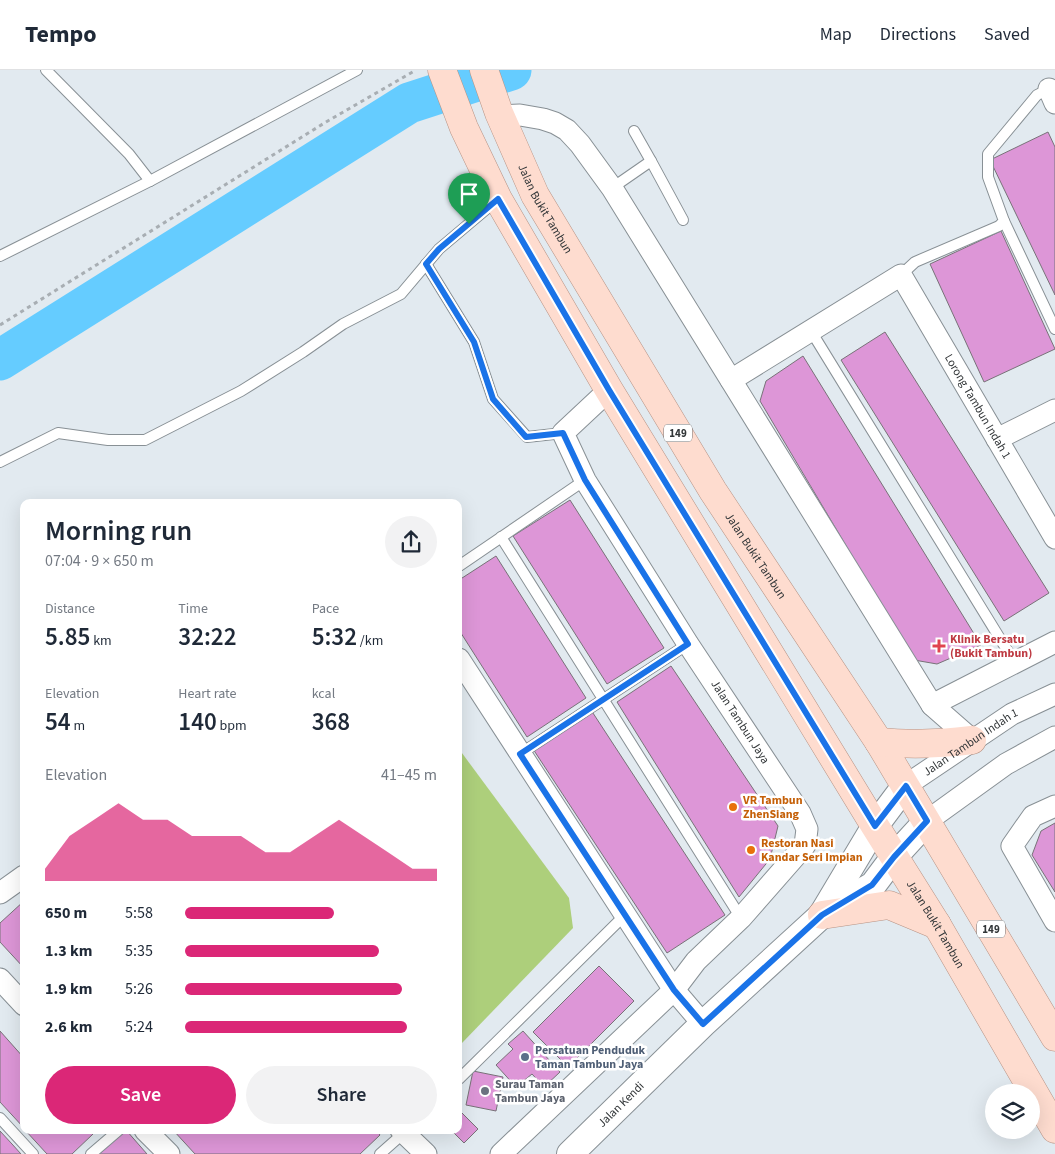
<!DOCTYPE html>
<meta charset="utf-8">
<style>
:root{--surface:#fff;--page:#f2f2f3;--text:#1f2937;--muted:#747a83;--line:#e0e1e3;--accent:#db2777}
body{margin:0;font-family:"Source Sans 3",sans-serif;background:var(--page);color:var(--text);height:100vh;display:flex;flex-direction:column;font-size:19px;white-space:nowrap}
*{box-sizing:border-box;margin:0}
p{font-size:16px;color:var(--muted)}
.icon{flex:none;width:28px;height:28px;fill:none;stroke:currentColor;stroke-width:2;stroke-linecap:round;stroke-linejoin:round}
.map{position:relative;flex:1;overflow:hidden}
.details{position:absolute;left:20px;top:429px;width:442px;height:635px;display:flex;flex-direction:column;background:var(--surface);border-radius:10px;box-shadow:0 5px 20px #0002}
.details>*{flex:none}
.fabs{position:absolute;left:985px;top:1014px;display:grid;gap:10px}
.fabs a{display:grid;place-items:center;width:55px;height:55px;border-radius:50%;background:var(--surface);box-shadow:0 5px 20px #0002;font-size:25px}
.pin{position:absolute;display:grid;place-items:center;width:42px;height:42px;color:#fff;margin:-51px -21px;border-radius:50% 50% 50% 0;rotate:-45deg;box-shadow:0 0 5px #0007}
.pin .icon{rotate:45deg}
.round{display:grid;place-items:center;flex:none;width:52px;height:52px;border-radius:26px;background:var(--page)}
.headline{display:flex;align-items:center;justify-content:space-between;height:85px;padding:0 25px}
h1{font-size:28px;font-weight:600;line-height:38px}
.stats{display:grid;grid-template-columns:repeat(3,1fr);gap:8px;height:85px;padding:5px 25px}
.stats div{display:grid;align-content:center}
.stats b{font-size:25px;font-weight:600}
.stats small{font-size:14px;font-weight:400}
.stats p{font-size:14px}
.chart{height:140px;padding:10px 25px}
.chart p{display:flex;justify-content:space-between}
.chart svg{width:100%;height:90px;margin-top:5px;fill:var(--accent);opacity:.7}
.button{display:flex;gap:10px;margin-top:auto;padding:10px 25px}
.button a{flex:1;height:58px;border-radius:30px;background:var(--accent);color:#fff;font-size:20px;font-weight:600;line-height:58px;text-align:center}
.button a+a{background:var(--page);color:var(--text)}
ul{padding:0 25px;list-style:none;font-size:16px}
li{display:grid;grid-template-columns:80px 60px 1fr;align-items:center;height:38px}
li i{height:12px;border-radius:6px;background:var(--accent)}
header{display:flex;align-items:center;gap:30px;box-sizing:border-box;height:70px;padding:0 25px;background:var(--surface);border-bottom:1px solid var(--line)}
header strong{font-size:24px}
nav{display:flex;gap:28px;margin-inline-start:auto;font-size:18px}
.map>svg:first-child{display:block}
</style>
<header>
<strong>Tempo</strong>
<nav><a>Map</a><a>Directions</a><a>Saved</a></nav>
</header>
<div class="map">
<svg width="1055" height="1084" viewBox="0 0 1055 1084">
<rect width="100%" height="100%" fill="#e2eaf0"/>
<polygon fill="#adcf7b" points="459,679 569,828 573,858 462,973 459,969"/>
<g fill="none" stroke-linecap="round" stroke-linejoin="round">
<polyline stroke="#65ccff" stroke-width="41" points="0,290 409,33 511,0"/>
</g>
<g fill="#dd96d7" stroke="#787278">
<polygon points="1048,62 1055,77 1055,225 990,90"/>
<polygon points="1001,161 1055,279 984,312 930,194"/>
<polygon points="885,262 1049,523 1004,551 841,290"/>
<polygon points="803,286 981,575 937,594 914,590 760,331 766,311"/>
<polygon points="570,430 664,578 607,614 513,466"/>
<polygon points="496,486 586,628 527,667 459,560 459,510"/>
<polygon points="671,596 778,756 770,789 739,827 617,632"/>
<polygon points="591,640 725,845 667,883 533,679"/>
<polygon points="1055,753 1055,822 1032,785 1041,761"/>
<polygon points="24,831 24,898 0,872 0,853"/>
<polygon points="599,896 634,931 568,997 533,962"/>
<polygon points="0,961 24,988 24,1058 0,1032"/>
<polygon points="523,961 560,1002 544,1017 532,1004 516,1017 496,995 513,979 508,974"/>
<polygon points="473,1001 503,1007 496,1041 466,1035"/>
<polygon points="459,1040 478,1059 464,1073 451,1060 459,1060"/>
<polygon points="25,1060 90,1060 93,1064 72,1084 47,1084"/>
<polygon points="123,1060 126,1060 147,1084 97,1084"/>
<polygon points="173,1060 376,1060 380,1065 360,1084 195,1084"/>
<polygon points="0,1061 12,1074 21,1084 0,1084"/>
</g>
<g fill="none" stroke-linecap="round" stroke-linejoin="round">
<g stroke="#889095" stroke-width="12">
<g id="service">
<polyline points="46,0 129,84 150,111"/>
<polyline points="634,61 651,91"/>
<polyline points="612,118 651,91 683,150"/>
<polyline points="1004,151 1055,259"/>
<polyline points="0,186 150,111 357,0"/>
<polyline points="426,194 474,272 493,329 527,367 563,363"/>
<polyline points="901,205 915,192 999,156 1004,151 988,107 988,84 1037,25 1049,19"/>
<polyline points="811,261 1015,593"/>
<polyline points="0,392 58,363 108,370 145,370 241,321 303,282 343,254 401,224 439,179 496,131"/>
<polyline points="501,467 741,848"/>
<polyline points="459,496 585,410"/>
<polyline points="520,684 688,574"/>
<polyline points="459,1009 625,845"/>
<polyline points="0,1048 33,1084"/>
<polyline points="91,1084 119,1060"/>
<polyline points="380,1084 406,1061"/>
</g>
</g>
<g stroke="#889095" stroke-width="23">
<g id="minor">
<polyline points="1049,19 1055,33"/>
<polyline points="501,46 520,45 543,49 555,53 567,60 580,74 612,118 932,635 972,670"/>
<path id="s1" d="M731,310L901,205L1055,468"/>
<polyline points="997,369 1055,340"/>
<polyline points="459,589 674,920 703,954"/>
<polyline points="932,635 1055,572"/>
<path id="s2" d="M905,716L1012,644L1055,624"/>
<polyline points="1055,736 1033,746 1012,776 1055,851"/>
<polyline points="927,751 1006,694 1055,667"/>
<polyline points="0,823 24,806"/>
<polyline points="0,909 24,935"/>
<polyline points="145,1060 169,1084"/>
<polyline points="401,1060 426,1084"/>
<polyline points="501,1084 674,920 696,891 741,848 805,775 807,759 800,743 688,574 585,410 563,363 609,320"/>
</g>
</g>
<g stroke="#889095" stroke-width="28">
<g id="tertiary">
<polyline points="823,843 875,756 905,716"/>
<path id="s3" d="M570,1084L703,954L822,845L873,815L894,787L927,751"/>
</g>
</g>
<g stroke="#b79385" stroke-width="29">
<g id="primary">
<path id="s4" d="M442,0L464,58L498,129L609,320L875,756L937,855L1055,1059"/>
<path id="s5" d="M484,0L499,43L535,125L713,421L879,672L1055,967"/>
<path d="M879,672C911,675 940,674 972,670"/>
<polyline points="822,845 889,835 937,855"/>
</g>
</g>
<polyline stroke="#a8aeb3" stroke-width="3" stroke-dasharray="4 4" stroke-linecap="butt" points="0,255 326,52 416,0"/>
<use href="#service" stroke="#fff" stroke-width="10"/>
<use href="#minor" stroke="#fff" stroke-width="21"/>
<use href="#tertiary" stroke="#fff" stroke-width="26"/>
<use href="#primary" stroke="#fedccf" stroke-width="28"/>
</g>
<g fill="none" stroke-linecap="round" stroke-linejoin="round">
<g stroke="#fff" stroke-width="10">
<polygon id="route" points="498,129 609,320 875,756 906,716 927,751 894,787 872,815 822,845 703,954 674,920 520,684 688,574 585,410 563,363 526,367 493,329 474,272 426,194 439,179"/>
</g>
<use href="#route" stroke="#1a73e8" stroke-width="6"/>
</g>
<path fill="#e0444e" stroke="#fff" stroke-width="2" d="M936.5 568.5h5v5h5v5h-5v5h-5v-5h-5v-5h5z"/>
<g fill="#e8710a" stroke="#fff" stroke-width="2">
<circle cx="733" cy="737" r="5"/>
<circle cx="751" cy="780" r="5"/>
</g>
<circle fill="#5c6f8a" stroke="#fff" stroke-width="2" cx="525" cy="987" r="5"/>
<circle fill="#6b7280" stroke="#fff" stroke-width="2" cx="485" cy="1021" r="5"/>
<g text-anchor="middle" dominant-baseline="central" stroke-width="5" stroke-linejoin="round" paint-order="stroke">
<g fill="#fff" stroke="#707274" stroke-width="1">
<rect x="664" y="354.5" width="28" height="17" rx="4"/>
<rect x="977" y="850.5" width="28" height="17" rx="4"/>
</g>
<g font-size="11" font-weight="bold" fill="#323638">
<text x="678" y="363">149</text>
<text x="991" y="859">149</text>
</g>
<g font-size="12" fill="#323638" stroke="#fff">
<text stroke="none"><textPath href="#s5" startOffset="152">Jalan Bukit Tambun</textPath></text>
<text stroke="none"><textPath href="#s1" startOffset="352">Lorong Tambun Indah 1</textPath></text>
<text stroke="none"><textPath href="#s5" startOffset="558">Jalan Bukit Tambun</textPath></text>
<text transform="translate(740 652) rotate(57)">Jalan Tambun Jaya</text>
<text stroke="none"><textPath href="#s2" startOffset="79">Jalan Tambun Indah 1</textPath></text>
<text stroke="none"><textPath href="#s4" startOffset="988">Jalan Bukit Tambun</textPath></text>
<text stroke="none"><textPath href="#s3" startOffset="71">Jalan Kendi</textPath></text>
</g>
<g font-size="12" font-weight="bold" fill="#be3a42" stroke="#fff" text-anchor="start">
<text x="950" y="569">Klinik Bersatu<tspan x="950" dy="14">(Bukit Tambun)</tspan></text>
</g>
<g font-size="12" font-weight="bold" fill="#c56008" stroke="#fff" text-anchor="start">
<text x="743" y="730">VR Tambun<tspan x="743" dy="14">ZhenSiang</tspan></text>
<text x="761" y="773">Restoran Nasi<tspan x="761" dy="14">Kandar Seri Impian</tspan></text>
</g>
<g font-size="12" font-weight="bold" fill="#4e5e75" stroke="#fff" text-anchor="start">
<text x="535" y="980">Persatuan Penduduk<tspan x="535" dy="14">Taman Tambun Jaya</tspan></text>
</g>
<g font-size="12" font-weight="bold" fill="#5b616d" stroke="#fff" text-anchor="start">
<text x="495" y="1014">Surau Taman<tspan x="495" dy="14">Tambun Jaya</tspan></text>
</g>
</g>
</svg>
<div class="fabs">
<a><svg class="icon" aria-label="layers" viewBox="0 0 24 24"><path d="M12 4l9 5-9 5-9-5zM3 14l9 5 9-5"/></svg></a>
</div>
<div class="pin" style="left:469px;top:154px;background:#1e9e55"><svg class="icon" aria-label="arrive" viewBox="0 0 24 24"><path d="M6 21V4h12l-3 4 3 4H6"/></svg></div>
<section class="details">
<div class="headline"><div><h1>Morning run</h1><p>07:04 · 9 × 650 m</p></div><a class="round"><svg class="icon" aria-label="share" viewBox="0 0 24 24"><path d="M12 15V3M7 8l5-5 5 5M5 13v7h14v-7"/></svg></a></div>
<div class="stats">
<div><p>Distance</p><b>5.85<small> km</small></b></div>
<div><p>Time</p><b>32:22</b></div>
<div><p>Pace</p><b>5:32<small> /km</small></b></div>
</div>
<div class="stats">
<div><p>Elevation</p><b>54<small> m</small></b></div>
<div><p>Heart rate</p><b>140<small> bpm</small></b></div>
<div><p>kcal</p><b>368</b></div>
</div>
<div class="chart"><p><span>Elevation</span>41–45 m</p>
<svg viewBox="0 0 160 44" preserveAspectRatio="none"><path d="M0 44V38L10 22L20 14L30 6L40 14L50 14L60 22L70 22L80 22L90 30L100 30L110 22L120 14L130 22L140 30L150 38L160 38V44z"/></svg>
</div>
<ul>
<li><b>650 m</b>5:58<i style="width:59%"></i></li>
<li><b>1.3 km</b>5:35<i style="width:77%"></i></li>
<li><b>1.9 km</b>5:26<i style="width:86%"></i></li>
<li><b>2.6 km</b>5:24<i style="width:88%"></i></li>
</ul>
<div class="button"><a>Save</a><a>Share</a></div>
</section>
</div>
